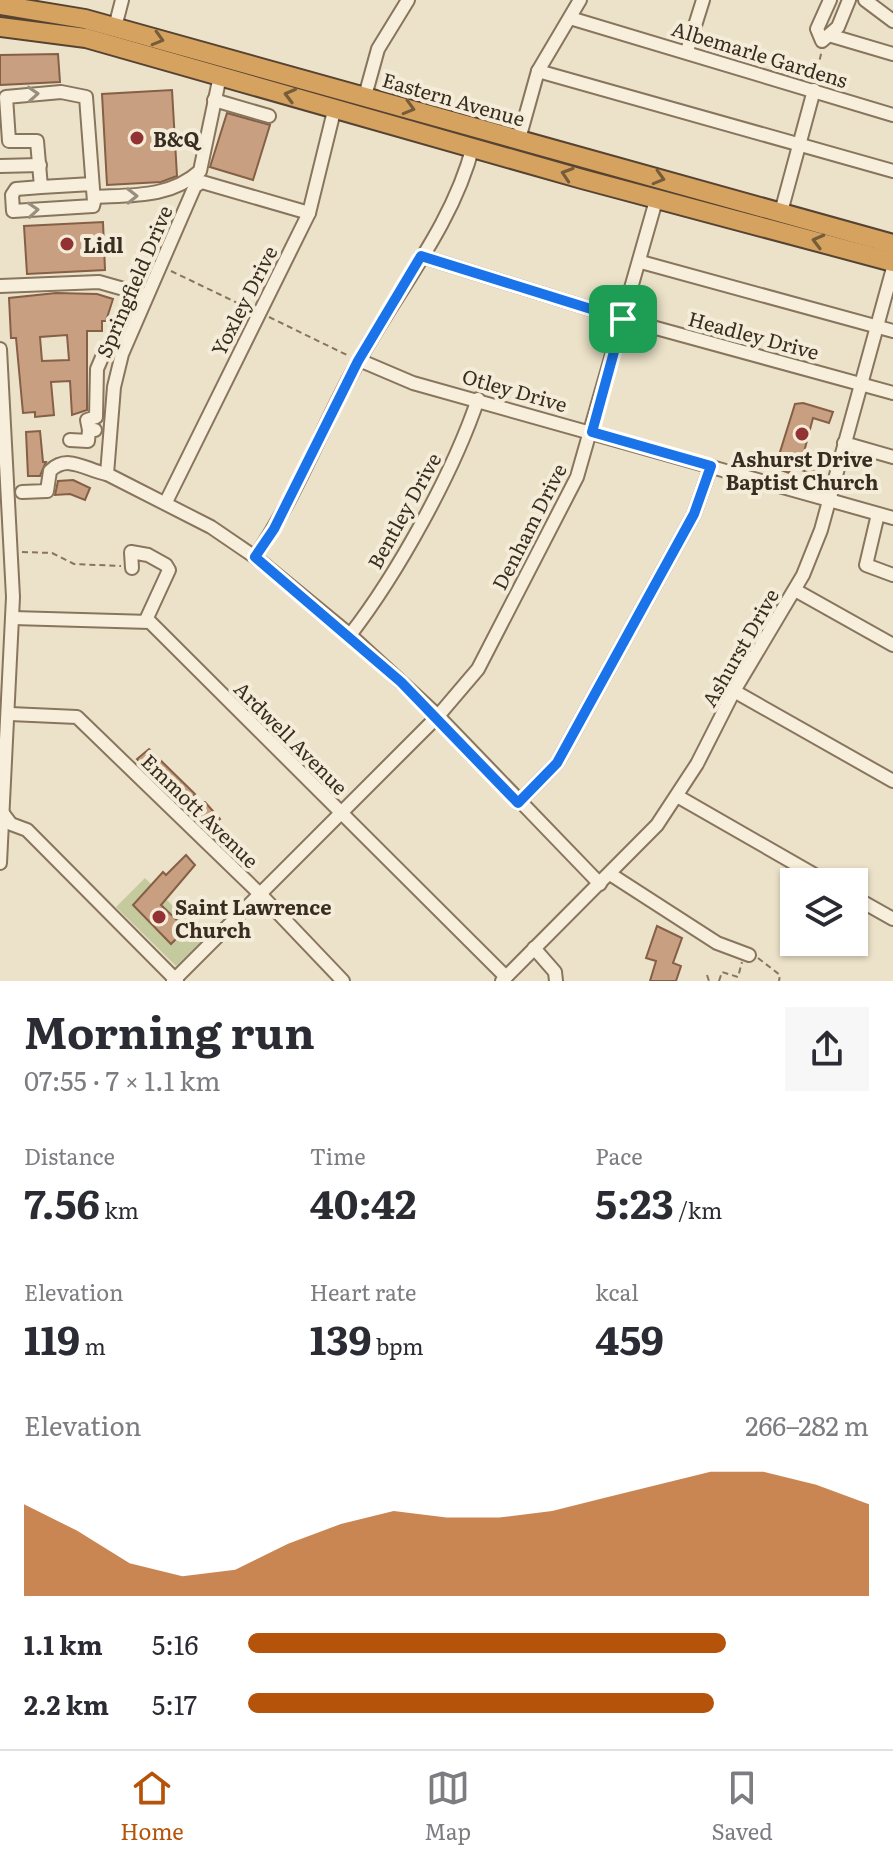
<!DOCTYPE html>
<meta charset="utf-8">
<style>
:root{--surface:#fff;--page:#f7f7f7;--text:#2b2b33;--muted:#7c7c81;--line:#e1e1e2;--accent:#b45309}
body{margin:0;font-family:Literata,serif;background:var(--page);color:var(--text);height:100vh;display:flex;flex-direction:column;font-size:30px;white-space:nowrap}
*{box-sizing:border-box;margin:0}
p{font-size:26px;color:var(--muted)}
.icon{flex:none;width:44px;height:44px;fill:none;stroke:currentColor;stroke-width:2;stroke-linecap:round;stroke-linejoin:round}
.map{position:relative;height:981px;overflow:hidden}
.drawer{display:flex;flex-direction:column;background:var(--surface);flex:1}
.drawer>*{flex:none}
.fabs{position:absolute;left:780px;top:868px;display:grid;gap:16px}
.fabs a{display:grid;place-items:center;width:88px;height:88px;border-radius:0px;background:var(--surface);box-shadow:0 2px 6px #0004;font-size:40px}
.pin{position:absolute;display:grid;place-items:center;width:68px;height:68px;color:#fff;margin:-34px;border-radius:16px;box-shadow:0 4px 12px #0006}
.round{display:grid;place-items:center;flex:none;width:84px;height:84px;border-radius:0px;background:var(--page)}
.headline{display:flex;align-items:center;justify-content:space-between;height:136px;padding:0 24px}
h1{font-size:44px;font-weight:700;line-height:60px}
.stats{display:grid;grid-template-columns:repeat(3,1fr);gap:12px;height:136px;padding:8px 24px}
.stats div{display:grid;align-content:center}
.stats b{font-size:40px;font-weight:700}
.stats small{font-size:22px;font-weight:400}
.stats p{font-size:22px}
.chart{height:224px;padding:16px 24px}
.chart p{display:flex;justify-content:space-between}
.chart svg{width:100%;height:144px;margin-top:8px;fill:var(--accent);opacity:.7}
ul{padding:0 24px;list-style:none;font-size:26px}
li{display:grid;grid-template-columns:128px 96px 1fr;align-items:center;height:60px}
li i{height:20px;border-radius:10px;background:var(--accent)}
.menu{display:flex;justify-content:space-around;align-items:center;height:112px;border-top:2px solid var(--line);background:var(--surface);font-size:22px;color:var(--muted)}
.menu a{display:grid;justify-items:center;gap:4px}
.menu .active{color:var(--accent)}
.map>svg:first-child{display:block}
</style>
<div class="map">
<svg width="893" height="981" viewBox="0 0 893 981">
<rect width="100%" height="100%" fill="#ece2c9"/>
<polygon fill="#c4ca9d" points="145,878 205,938 176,966 116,907"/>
<g fill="#c89f81" stroke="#855f46" stroke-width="2" fill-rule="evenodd">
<polygon points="58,54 60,82 0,85 0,55"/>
<polygon points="172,90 177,176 161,182 107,185 102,94"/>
<polygon points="227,113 270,125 253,180 210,167"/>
<polygon points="103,222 105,270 27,274 24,226"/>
<path d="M56,293L97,294L113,299L106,321H102V331H87V410L72,415L70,381L51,382L54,415L35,417V412L23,413L16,338H11L9,298ZM67,335L69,360L42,361L40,337Z"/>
<polygon points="803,403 833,412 829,423 813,418 804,452 820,456 815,474 791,467 789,473 775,468 795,404"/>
<polygon points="40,431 43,462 46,462 40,476 28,476 26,432"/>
<polygon points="73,480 90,488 85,500 70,494 55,495 58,481"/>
<polygon points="149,749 195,794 187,803 205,802 220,819 208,831 137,759"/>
<polygon points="186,855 195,865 161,905 186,929 171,944 133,905 163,872 166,875"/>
<polygon points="657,926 682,938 673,963 681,966 676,981 650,981 656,961 646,958"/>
</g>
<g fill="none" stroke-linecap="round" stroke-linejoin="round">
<g stroke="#88755e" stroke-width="16">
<g id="minor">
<polyline points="830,0 817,29 822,41 838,27 849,0"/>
<polyline points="865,0 893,21"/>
<polyline points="570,18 893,115"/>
<polyline points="115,27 122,0"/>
<polyline points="832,36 893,54"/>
<polyline points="687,51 703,0"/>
<polyline points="538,71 893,171"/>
<polyline points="365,96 378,49 408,0"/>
<polyline points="214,100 269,116"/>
<polyline points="519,139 538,71 580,0"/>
<polyline points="0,166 40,165"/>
<polyline points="41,187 16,189 12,195 13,211 93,206 94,202 86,97 61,92 6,97 9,141 37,141 41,187 92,184"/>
<path d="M94,197C132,195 170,198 200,171L220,76"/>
<polyline points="781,212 814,90"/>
<polyline points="309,213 202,182 195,186 122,354 114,387 107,474 211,527 255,557 350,635 438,716 600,884"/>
<polyline points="421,256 623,319 893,393"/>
<polyline points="641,262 893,331"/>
<polyline points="0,286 99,282 145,295"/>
<polyline points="0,349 13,597 0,863"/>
<polyline points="359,360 413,383 893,518"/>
<polyline points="89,430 87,420 96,417 97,369 106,348"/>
<polyline points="70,440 88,441 89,430 95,430"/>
<polyline points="844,443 893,457"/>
<path d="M22,492L47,491L50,471C68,453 87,471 107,474"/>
<polyline points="166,502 309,213 335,107"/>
<polyline points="878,514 866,565 893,575"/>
<path d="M255,557C297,496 322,426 358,362C397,291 453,225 473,146"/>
<polyline points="132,568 131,552 148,555 166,565 169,570 146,620"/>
<polyline points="795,590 893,645"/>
<polyline points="13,618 150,622 506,977"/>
<path d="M350,635C398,573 453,473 478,399"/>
<polyline points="734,691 893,781"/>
<polyline points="10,714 77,717 262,896 343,981"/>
<polyline points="677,796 827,882"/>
<polyline points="518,803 557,763 694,514 711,466"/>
<polyline points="2,812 11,824 27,830 177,981"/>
<polyline points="610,874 717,943 749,955"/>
<polyline points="854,897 893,919"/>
<polyline points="534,948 555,972 556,981"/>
<polyline points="173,981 438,716 478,669 577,477 657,197"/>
<polyline points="502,981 657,825 697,764 734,691 803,575 821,530 893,268"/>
</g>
</g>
<g stroke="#564332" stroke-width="22">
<g id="highway">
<polyline points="0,5 85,19 893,244"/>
<polyline points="0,27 86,38 582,179 893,262"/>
</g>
</g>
<g stroke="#88755e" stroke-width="2" stroke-dasharray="6 4" stroke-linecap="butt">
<polyline points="815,79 822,50"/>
<polyline points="171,271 248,308"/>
<polyline points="269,317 349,356"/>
<polyline points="22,552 52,553 74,564 121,566"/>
<polyline points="758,958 780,975 779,981"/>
<polyline points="707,975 709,981"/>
<polyline points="719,981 722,972 738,977 742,962"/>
</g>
<use href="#minor" stroke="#f7efdc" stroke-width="12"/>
<use href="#highway" stroke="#d5a260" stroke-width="18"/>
</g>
<defs><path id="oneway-chevron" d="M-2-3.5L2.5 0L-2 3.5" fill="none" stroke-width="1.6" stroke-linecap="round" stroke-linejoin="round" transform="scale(2)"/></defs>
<g stroke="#775c3a">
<use href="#oneway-chevron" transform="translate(158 39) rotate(16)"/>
<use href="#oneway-chevron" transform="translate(290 95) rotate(-165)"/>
<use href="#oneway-chevron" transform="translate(409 108) rotate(16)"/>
<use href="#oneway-chevron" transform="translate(567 174) rotate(-162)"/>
<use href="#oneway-chevron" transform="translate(659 178) rotate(16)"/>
<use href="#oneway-chevron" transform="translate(818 241) rotate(-165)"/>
</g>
<g stroke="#988e7e">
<use href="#oneway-chevron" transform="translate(33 94) rotate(-4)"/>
<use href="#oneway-chevron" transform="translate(132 196) rotate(-1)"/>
<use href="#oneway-chevron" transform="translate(33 210) rotate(-4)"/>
</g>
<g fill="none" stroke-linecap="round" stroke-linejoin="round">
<g stroke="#fff" stroke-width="16">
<polygon id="route" points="421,256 623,319 592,432 711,466 694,514 557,763 518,803 401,682 255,557 274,529 358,361"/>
</g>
<use href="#route" stroke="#1a73e8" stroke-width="10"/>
</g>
<g fill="#933232" stroke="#f4ecd8" stroke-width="3">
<circle cx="137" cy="138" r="8"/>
<circle cx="67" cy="244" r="8"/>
<circle cx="802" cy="434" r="8"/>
<circle cx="159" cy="917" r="8"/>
</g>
<g text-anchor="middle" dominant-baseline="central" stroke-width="8" stroke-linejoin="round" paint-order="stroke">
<g font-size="20" fill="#392d21" stroke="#f4ecd8">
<text transform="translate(760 53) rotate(17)">Albemarle Gardens</text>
<text transform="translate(454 98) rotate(16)">Eastern Avenue</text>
<text transform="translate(133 281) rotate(-67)">Springfield Drive</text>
<text transform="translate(243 300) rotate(-63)">Yoxley Drive</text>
<text transform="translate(754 334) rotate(15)">Headley Drive</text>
<text transform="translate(515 389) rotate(16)">Otley Drive</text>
<text transform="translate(403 510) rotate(-61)">Bentley Drive</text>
<text transform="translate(528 526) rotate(-63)">Denham Drive</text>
<text transform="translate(739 647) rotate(-60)">Ashurst Drive</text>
<text transform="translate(292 737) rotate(45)">Ardwell Avenue</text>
<text transform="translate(201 810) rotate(44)">Emmott Avenue</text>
</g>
<g font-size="20" font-weight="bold" fill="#392d21" stroke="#f4ecd8" text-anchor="start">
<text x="153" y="138">B&amp;Q</text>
<text x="83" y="244">Lidl</text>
<text x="802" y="458" text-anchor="middle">Ashurst Drive<tspan x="802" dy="23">Baptist Church</tspan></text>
<text x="175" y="906">Saint Lawrence<tspan x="175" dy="23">Church</tspan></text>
</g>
</g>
</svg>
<div class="fabs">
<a><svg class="icon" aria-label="layers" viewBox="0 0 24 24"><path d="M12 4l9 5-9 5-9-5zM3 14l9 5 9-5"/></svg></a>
</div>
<div class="pin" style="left:623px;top:319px;background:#1e9e55"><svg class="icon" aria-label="arrive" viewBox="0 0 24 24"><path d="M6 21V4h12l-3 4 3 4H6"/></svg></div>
</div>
<section class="drawer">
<div class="headline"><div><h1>Morning run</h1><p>07:55 · 7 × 1.1 km</p></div><a class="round"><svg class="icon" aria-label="share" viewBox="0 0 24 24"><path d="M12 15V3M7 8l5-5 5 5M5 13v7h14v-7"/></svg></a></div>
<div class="stats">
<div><p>Distance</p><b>7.56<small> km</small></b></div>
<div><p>Time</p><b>40:42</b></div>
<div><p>Pace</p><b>5:23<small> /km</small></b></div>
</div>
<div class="stats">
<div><p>Elevation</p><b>119<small> m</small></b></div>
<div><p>Heart rate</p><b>139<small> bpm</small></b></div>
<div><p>kcal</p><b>459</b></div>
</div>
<div class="chart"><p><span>Elevation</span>266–282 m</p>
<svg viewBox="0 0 160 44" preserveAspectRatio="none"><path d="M0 44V16L10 24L20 34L30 38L40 36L50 28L60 22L70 18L80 20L90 20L100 18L110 14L120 10L130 6L140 6L150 10L160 16V44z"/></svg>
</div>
<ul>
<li><b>1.1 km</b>5:16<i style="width:77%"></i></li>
<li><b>2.2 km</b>5:17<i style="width:75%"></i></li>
</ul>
</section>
<nav class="menu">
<a class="active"><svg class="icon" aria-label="home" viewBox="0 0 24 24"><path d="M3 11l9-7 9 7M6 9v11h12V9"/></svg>Home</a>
<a><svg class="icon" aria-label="map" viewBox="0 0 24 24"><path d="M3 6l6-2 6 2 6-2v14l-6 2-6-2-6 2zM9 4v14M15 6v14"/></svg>Map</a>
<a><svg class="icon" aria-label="saved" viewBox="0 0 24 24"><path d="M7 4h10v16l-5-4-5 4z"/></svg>Saved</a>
</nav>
